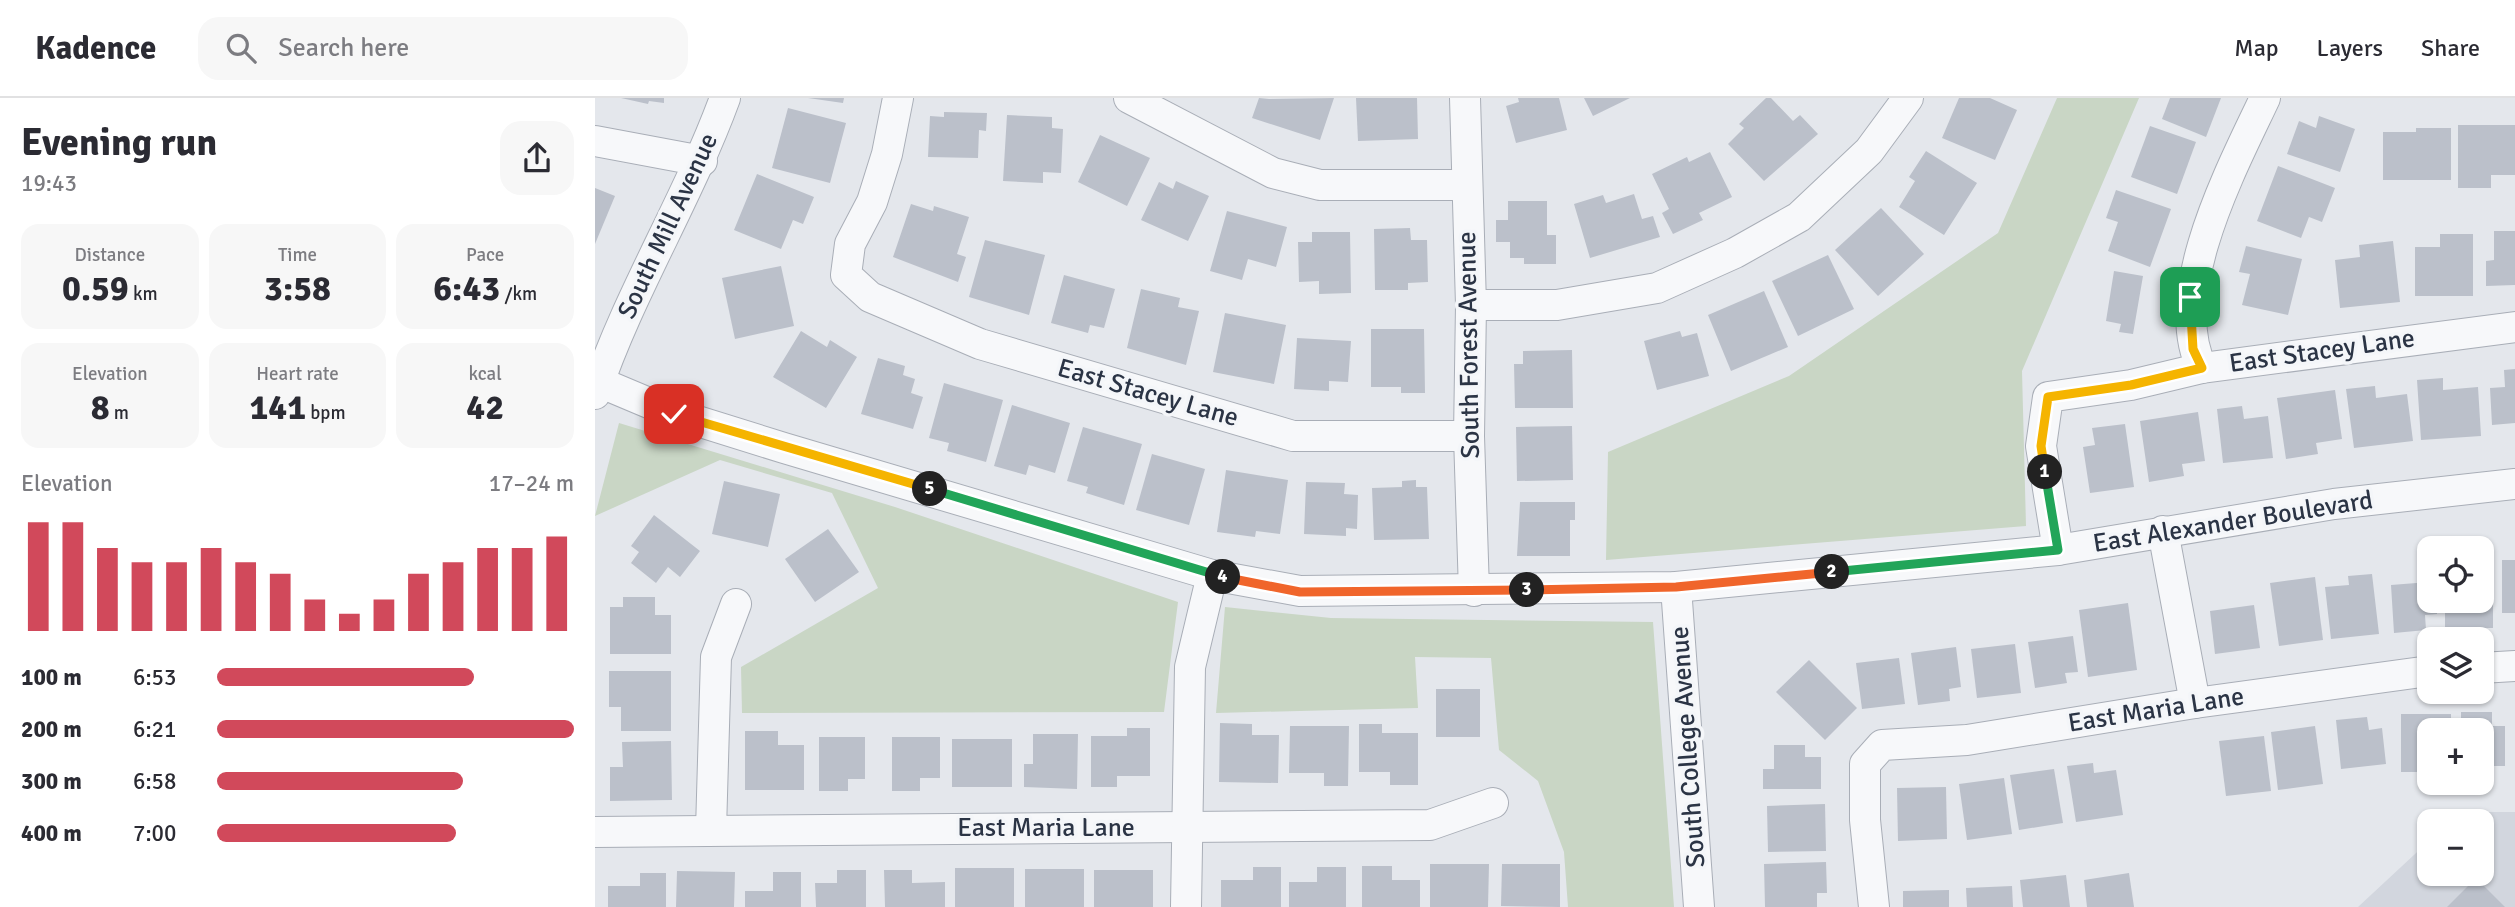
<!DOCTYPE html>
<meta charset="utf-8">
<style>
:root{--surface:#fff;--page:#f7f7f7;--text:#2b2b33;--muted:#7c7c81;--line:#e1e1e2;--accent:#d1495b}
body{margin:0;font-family:Signika,sans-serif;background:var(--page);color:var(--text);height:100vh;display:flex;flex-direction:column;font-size:26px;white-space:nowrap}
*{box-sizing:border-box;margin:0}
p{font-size:23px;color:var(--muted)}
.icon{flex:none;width:38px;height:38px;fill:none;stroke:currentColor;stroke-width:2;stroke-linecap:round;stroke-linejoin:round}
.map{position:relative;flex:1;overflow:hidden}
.details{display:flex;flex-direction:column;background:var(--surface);width:595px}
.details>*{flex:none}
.controls{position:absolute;left:1822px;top:438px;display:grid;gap:14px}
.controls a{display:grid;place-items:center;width:77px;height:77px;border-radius:14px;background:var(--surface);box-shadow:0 2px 5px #0004;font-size:35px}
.pin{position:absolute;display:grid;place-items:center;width:60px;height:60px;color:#fff;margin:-30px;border-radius:14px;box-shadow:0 4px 10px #0006}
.km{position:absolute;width:35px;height:35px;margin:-18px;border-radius:50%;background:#222;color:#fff;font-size:19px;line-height:35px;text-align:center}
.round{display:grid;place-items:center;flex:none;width:74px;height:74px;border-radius:21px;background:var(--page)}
.overview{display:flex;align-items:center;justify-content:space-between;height:119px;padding:0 21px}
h1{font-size:38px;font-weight:800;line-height:52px}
.figures{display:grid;grid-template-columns:repeat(3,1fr);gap:10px;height:119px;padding:7px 21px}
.figures div{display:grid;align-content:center;border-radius:18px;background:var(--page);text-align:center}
.figures b{font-size:35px;font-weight:800}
.figures small{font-size:19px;font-weight:400}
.figures p{font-size:19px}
.chart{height:196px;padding:14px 21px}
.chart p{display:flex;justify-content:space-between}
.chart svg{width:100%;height:126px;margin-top:7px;stroke:var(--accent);stroke-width:6}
ul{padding:0 21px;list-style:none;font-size:23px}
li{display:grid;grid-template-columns:112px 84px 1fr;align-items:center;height:52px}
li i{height:18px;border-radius:9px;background:var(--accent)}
header{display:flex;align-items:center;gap:42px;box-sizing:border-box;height:98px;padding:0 35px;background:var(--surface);border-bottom:2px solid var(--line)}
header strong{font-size:33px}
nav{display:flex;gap:38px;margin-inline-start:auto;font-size:24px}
.search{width:490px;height:63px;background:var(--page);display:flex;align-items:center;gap:18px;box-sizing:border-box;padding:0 24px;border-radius:21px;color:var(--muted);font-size:26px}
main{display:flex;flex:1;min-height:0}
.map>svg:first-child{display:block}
</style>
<header>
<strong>Kadence</strong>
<div class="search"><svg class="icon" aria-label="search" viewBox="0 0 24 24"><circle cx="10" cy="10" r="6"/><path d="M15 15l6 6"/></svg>Search here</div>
<nav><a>Map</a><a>Layers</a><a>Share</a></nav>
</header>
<main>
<section class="details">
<div class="overview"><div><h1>Evening run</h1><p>19:43</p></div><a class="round"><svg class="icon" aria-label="share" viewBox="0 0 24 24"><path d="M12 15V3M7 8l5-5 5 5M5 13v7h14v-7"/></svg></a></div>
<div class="figures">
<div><p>Distance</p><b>0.59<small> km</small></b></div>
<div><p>Time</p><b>3:58</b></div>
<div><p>Pace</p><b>6:43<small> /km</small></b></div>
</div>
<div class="figures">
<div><p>Elevation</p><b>8<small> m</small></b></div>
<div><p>Heart rate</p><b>141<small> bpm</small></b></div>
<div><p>kcal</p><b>42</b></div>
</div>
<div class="chart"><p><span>Elevation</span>17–24 m</p>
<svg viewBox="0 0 160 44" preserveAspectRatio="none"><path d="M5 44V6M15 44V6M25 44V15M35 44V20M45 44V20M55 44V15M65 44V20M75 44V24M85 44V33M95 44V38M105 44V33M115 44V24M125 44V20M135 44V15M145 44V15M155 44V11"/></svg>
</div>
<ul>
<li><b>100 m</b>6:53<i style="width:72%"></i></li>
<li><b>200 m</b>6:21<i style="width:100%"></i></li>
<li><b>300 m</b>6:58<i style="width:69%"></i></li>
<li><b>400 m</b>7:00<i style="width:67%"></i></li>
</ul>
</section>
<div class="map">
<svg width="1920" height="809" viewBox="0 0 1920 809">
<rect width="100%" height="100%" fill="#e4e7ec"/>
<polygon fill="#d2d6de" points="1864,714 1920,714 1920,809 1763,809 1834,743 1834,775 1886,775 1886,723 1855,723"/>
<g fill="#c9d6c5">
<polygon points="1462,0 1544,0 1427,273 1431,428 1011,462 1013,354 1194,278 1403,135"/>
<polygon points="24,325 300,409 583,504 569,614 147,615 146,569 283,490 237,395 125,362 0,418"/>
<polygon points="630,509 736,520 1058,524 1079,809 973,809 969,754 943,683 904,652 896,560 820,559 823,610 621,615"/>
</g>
<g fill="#bbc0ca">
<polygon points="26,0 69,0 69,5 54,3 53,6"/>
<polygon points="213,0 249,0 248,5"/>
<polygon points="664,0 674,1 739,0 725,42 657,20"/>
<polygon points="761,0 822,0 823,41 763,43"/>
<polygon points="923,0 964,0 972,32 921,45 911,8 924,4"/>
<polygon points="989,0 1035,0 998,18"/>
<polygon points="1171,0 1176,0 1198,23 1205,17 1223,36 1169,83 1133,46 1149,30 1144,26"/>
<polygon points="1364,0 1395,0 1422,12 1400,62 1347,40"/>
<polygon points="1575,0 1626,0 1611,39 1567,21"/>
<polygon points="193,10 251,25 235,85 177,70"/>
<polygon points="349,14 392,15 391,33 384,32 383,60 333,59 335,18 349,19"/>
<polygon points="412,17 457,19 457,30 468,31 466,75 448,74 448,85 408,83"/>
<polygon points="1724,18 1760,31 1745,74 1692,56 1704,23 1721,30"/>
<polygon points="1863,27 1920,27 1920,77 1896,77 1896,90 1863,90"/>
<polygon points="1555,28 1601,44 1582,96 1536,79"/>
<polygon points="1821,30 1856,30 1856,82 1788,82 1788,34 1821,34"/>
<polygon points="505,37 555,60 532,108 483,84"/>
<polygon points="1331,53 1382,85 1349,137 1304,109 1320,83 1314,79"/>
<polygon points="1115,54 1137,99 1104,115 1108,122 1078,136 1067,115 1074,111 1057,76 1092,59 1094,64"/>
<polygon points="1683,68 1740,90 1727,124 1714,119 1706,140 1662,123"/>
<polygon points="162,76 219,99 208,126 198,122 186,151 139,132"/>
<polygon points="581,83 614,98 593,143 546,122 564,84 578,91"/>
<polygon points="0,90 20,98 0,146"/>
<polygon points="1521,92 1576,111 1555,169 1513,153 1523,124 1511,120"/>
<polygon points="1039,96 1047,121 1058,118 1065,139 995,160 979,106 1008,97 1011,105"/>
<polygon points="913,103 952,103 952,137 961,137 961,166 929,166 929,160 915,160 915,144 901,144 901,122 913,122"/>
<polygon points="316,106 338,113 339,108 374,119 362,156 371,159 363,184 298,159"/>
<polygon points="1286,110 1329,156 1283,198 1240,152"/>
<polygon points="632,113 692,129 681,169 653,161 647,182 615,173"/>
<polygon points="815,130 816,142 832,142 833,184 813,185 813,192 780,192 779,131"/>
<polygon points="1899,133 1920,133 1920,187 1891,188 1891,163 1899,162"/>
<polygon points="717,134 755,134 756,195 724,196 724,183 704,184 703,144 717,144"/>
<polygon points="1845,136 1878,136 1878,198 1820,198 1820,149 1845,149"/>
<polygon points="390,142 450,157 434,217 374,199"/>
<polygon points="1798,143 1805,204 1745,210 1740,162 1765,159 1764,147"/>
<polygon points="1651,148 1707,161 1693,217 1647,207 1655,176 1644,174"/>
<polygon points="1233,157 1259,211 1203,238 1177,183"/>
<polygon points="186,168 199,228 140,241 127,180"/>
<polygon points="1519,173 1548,178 1538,236 1524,234 1526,226 1511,223"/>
<polygon points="469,177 520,191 509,230 495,227 493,235 456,225"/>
<polygon points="546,191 585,200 583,209 604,213 591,267 532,250"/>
<polygon points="1169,193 1193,249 1136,273 1113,217"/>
<polygon points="630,215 691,227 679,286 618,274"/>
<polygon points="776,231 829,231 830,295 806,295 806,289 776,289"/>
<polygon points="206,233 232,249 235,242 262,259 231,310 178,279"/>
<polygon points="1085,233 1087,239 1102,235 1114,278 1062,292 1049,243"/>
<polygon points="702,240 756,243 753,284 734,283 734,293 699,291"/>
<polygon points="977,252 978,310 920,310 919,266 928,266 928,253"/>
<polygon points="283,260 310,268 308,277 320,281 316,295 328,299 318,331 266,316"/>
<polygon points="1920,271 1920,325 1897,327 1895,290 1910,289 1909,272"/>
<polygon points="1848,280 1848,292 1883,289 1886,338 1826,342 1822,282"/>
<polygon points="349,285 408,302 391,364 352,353 354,345 334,340"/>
<polygon points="1780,288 1781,300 1812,296 1818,343 1759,350 1751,291"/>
<polygon points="1740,292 1747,341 1721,345 1723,356 1691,361 1682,300"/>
<polygon points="417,307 475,325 460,375 434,367 431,377 399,368"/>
<polygon points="1647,308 1649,321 1673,318 1678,360 1628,365 1622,311"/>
<polygon points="1603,314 1610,363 1587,366 1589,378 1554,384 1545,323"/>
<polygon points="1530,326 1539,389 1495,395 1488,349 1500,347 1497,330"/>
<polygon points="977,328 978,382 922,383 921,329"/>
<polygon points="488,329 547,346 529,407 491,395 493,389 472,383"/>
<polygon points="557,356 610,371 594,427 541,412"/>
<polygon points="631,372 693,382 685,436 661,433 660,439 622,434"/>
<polygon points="821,382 821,389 832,389 834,441 779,442 777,390 807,389 807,383"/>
<polygon points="129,383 185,396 173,449 117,436"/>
<polygon points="711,384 750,385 749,396 763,397 762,431 751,430 751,438 709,436"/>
<polygon points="925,404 980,404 980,422 975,422 975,458 922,458"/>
<polygon points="59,417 105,453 85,479 73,469 61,485 36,465 44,454 36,448"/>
<polygon points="233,431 264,474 220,504 190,461"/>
<rect x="1907" y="462" width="13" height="53"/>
<polygon points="1886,469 1898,469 1898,530 1850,530 1850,502 1886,502"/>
<polygon points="1777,476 1784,536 1736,541 1730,489 1754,487 1753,478"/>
<polygon points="1720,479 1728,542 1684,548 1675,485"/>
<polygon points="1834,484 1834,502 1841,502 1842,516 1830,517 1831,532 1799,535 1796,487"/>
<polygon points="28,499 60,499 60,517 76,517 76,556 15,556 15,509 28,509"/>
<polygon points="1533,505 1542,572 1493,579 1484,512"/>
<polygon points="1659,507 1665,550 1620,556 1615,513"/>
<polygon points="1478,538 1483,574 1470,575 1472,585 1440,590 1433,544"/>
<polygon points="1420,546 1426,595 1382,600 1376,551"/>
<polygon points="1361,549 1366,589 1354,591 1355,603 1323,607 1316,555"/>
<polygon points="1304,560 1310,606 1267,611 1261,565"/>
<polygon points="1214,562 1262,610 1230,642 1181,594"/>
<polygon points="14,573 76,573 76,633 26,633 26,609 14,609"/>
<rect x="841" y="591" width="44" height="48"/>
<polygon points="1866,614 1897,614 1897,628 1910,628 1910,668 1886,668 1886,632 1866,632"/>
<polygon points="1806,616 1856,616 1856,632 1834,632 1834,674 1806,674"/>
<polygon points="1772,619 1774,632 1787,630 1791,666 1746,671 1741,622"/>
<polygon points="625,625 657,626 657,637 684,637 683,685 624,684"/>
<polygon points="764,626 787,626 787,635 823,635 823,687 795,687 795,674 764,674"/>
<polygon points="695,628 754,628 753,688 729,688 729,675 694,675"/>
<polygon points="1720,628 1728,686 1683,692 1676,634"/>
<polygon points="532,630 555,630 555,678 522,678 522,689 496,689 496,638 532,638"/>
<polygon points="150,633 183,633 183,647 209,647 209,692 150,692"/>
<polygon points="438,636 483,636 482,691 429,689 429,666 438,666"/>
<polygon points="1669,638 1676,693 1631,698 1624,643"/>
<polygon points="224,639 270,639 270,681 253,681 253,693 224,693"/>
<polygon points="297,639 345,639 345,680 325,680 325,693 297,693"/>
<rect x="357" y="641" width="60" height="48"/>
<polygon points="76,643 77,702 15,703 15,669 28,669 27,644"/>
<polygon points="1179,647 1210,647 1210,659 1226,659 1226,691 1168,691 1168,671 1179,671"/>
<polygon points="1498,665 1499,675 1521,672 1528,717 1481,724 1472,668"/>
<polygon points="1459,671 1468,725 1424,732 1415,677"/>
<polygon points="1409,680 1417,736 1372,742 1364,686"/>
<polygon points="1351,689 1352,741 1303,743 1302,690"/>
<polygon points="1230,706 1231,753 1173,754 1172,708"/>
<polygon points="1231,764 1232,795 1222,795 1222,809 1170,809 1169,766"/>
<polygon points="835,766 894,766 893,809 835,809"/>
<polygon points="907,766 965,766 965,809 906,808"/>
<polygon points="767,768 797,768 797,782 825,782 825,809 767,809"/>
<polygon points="658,769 686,769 686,809 626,809 626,782 658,782"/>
<polygon points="722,769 751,769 751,809 694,809 694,784 722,784"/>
<rect x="360" y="770" width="59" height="39"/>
<rect x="430" y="771" width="59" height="38"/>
<polygon points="242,772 271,772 271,809 221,809 220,785 242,785"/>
<polygon points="289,772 317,772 317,785 350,784 350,809 290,809"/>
<rect x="499" y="772" width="59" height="37"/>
<polygon points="82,773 140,774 139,809 81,809"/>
<polygon points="178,774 206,774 206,809 150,809 150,793 178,793"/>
<polygon points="45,775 71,775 71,809 13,809 13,788 45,788"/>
<polygon points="1534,775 1539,809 1492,809 1489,782"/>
<polygon points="1471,777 1475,809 1428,809 1425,782"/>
<polygon points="1881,780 1910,809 1852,809"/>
<polygon points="1417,788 1418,809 1372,809 1371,790"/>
<polygon points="1354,792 1354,809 1308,809 1308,793"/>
</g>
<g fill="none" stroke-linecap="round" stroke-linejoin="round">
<g stroke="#a9aeb7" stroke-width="32">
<g id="minor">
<polyline points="303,0 292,56 277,104 255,146 251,177 275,199 385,246 698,338 874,338"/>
<polyline points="534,0 678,75 725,87 871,87"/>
<polyline points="870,0 876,207 874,338 879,493"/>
<polyline points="0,43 107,63"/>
<polyline points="876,207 962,207 1062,190 1140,155 1204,119 1274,53 1313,0"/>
<path d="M1607,270C1570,195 1637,70 1670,0"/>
<polyline points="4,284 80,316 189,350 617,477 705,493 1081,489 1463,452 1739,406 1920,386"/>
<path d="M0,296C34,195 93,101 130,0"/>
<polyline points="1568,433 1600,605"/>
<polyline points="1463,452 1446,348 1453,299 1536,287 1607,270 1920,229"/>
<polyline points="1081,489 1104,809"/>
<polyline points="1886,570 1920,568"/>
<polyline points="116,732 121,559 141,506"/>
<polyline points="0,734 835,727 898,705"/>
<polyline points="591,809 595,569 617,477"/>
<polyline points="1279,809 1270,722 1270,666 1287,647 1372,642 1600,605 1834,573"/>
</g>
</g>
<use href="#minor" stroke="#f7f8fa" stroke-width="30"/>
</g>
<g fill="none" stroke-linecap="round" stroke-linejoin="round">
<g stroke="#fff" stroke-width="14">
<polyline id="split-1" points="1450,374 1446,348 1453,299 1536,287 1607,270 1598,251 1595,199"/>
</g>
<g stroke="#fff" stroke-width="14">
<polyline id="split-2" points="1237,474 1463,452 1450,374"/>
</g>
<g stroke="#fff" stroke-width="14">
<polyline id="split-3" points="932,492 1081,489 1237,474"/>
</g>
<g stroke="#fff" stroke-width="14">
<polyline id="split-4" points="628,479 705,494 932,492"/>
</g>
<g stroke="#fff" stroke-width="14">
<polyline id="split-5" points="335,391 628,479"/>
</g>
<g stroke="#fff" stroke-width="14">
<polyline id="split-6" points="79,316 335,391"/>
</g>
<use href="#split-1" stroke="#f5b400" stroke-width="9"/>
<use href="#split-2" stroke="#22a559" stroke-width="9"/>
<use href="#split-3" stroke="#f0652b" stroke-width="9"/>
<use href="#split-4" stroke="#f0652b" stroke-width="9"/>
<use href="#split-5" stroke="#22a559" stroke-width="9"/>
<use href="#split-6" stroke="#f5b400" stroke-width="9"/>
</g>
<g text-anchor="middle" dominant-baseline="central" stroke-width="7" stroke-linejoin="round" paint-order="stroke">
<g font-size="26" fill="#2b3445" stroke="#f4f6f9">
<text transform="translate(73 128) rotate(-65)">South Mill Avenue</text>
<text transform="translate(874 247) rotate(-91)">South Forest Avenue</text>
<text transform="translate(1727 253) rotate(-8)">East Stacey Lane</text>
<text transform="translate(553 295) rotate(16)">East Stacey Lane</text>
<text transform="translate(1638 424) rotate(-9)">East Alexander Boulevard</text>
<text transform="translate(1561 612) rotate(-9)">East Maria Lane</text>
<text transform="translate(1093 649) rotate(-94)">South College Avenue</text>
<text x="451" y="730">East Maria Lane</text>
</g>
</g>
</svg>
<div class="controls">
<a><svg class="icon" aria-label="locate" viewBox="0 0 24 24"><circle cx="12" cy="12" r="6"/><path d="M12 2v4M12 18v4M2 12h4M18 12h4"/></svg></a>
<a><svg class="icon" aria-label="layers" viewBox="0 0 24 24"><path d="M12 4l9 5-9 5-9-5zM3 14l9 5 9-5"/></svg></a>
<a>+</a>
<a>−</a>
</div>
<div class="pin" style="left:1595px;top:199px;background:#1e9e55"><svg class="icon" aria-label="arrive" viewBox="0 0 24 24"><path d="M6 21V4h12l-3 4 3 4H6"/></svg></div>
<div class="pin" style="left:79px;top:316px;background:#d93025"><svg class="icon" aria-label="check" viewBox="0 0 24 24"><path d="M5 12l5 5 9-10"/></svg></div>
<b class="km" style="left:1450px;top:374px">1</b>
<b class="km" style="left:1237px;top:474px">2</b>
<b class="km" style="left:932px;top:492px">3</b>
<b class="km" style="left:628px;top:479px">4</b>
<b class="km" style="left:335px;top:391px">5</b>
</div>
</main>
